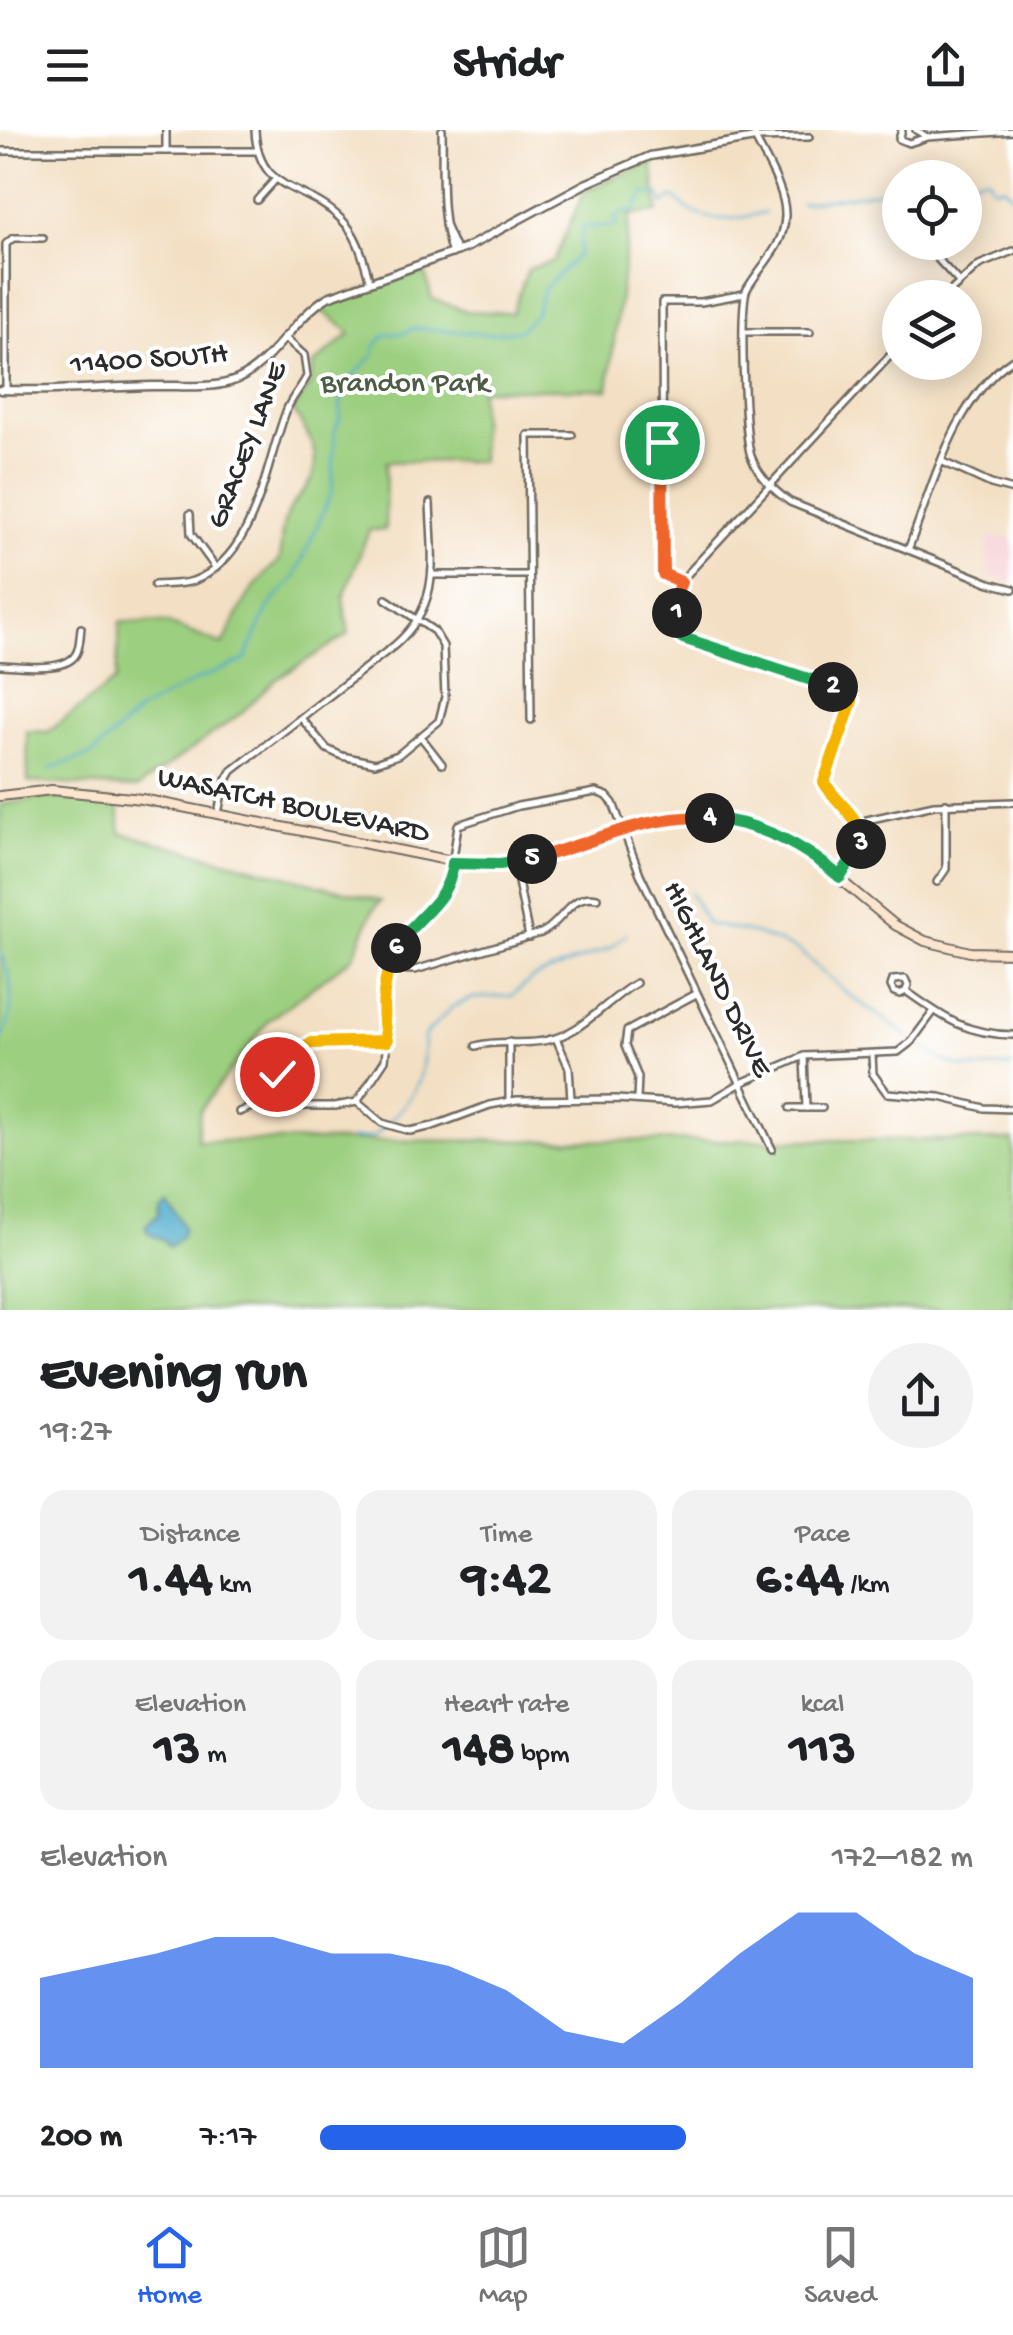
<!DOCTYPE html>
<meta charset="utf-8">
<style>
:root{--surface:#fff;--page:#f2f2f2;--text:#202124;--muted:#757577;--line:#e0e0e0;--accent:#2563eb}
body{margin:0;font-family:"Gochi Hand",sans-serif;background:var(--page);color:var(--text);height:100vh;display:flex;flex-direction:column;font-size:38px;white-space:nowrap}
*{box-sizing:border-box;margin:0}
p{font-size:32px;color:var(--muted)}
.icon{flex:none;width:55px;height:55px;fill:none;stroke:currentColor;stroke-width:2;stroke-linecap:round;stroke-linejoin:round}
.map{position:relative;height:1180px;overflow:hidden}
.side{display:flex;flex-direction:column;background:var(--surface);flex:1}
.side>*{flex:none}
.tools{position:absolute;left:882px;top:30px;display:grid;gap:20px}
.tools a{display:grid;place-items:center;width:100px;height:100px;border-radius:50%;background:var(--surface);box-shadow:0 5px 25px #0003;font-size:50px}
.pin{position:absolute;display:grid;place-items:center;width:85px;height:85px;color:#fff;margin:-42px;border:5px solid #fff;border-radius:50%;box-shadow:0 2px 10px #0007}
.km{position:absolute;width:50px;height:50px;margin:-25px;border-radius:50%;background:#222;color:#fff;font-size:28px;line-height:50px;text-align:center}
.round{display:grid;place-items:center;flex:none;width:105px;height:105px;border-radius:52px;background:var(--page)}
.summary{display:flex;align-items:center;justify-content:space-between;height:170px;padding:0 40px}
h1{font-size:55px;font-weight:700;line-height:75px}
.stats{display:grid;grid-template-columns:repeat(3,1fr);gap:15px;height:170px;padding:10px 40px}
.stats div{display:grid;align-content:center;border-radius:25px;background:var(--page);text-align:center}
.stats b{font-size:50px;font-weight:700}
.stats small{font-size:28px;font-weight:400}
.stats p{font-size:28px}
.chart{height:280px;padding:20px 40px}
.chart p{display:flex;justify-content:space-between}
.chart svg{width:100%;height:180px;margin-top:10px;fill:var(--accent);opacity:.7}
ul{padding:0 40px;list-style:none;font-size:32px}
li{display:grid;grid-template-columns:160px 120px 1fr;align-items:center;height:75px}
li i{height:25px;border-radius:12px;background:var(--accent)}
header{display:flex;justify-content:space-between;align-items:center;height:130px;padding:0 40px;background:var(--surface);font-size:45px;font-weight:700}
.dock{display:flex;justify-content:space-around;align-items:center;height:140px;border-top:2px solid var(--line);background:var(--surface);font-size:28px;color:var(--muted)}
.dock a{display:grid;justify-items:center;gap:5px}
.dock .active{color:var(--accent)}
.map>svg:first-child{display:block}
</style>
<header><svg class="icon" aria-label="menu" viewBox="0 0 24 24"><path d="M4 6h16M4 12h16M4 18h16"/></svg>Stridr<svg class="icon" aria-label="share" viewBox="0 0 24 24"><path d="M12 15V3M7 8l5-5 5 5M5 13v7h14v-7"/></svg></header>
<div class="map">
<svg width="1013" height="1180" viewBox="0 0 1013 1180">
<rect width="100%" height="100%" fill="#fff"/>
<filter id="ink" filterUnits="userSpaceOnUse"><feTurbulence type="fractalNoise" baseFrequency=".01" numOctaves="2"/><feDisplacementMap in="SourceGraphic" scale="20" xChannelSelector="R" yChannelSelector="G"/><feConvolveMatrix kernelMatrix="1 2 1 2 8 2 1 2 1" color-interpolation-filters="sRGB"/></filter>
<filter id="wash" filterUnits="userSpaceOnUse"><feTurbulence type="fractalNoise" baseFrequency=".0048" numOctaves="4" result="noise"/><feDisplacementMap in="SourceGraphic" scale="40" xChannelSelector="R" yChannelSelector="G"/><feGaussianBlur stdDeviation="2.25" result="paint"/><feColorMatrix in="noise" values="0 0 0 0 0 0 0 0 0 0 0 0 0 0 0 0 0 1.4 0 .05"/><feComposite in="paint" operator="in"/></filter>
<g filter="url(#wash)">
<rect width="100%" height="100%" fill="#f3dfc3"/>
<polygon fill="#f7cfd4" points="988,407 1013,408 1013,452 987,446"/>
<g fill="#9ccf7f" stroke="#647d55" stroke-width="2.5">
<path d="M652,32L658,82L630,85L608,259H480L481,331L386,332L385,400H369L343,469L349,504L275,550L240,584L137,658L28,652L27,601L48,602L116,550L120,492L166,493L223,515C240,479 249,457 280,430C281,412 281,393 291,377C295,370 301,365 306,358C326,330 309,304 293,280L311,253L313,235L351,203L320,179L332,171L424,140L432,169L467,181L512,183L528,139L554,131L584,61Z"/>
<polygon points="48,667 118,673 121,703 381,771 373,780 353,827 269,890 200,980 197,1011 1013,1010 1013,1180 0,1180 0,675"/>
</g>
<polygon fill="#4caacb" stroke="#3c6a7b" stroke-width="2.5" points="165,1062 184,1098 181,1107 169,1117 165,1111 148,1103 145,1096 158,1084 159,1069"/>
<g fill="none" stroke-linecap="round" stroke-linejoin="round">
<g stroke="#4caacb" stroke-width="2.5">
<polyline points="965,51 988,47 993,58 1004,56 1013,66"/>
<polyline points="801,73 900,58"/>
<path d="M50,639L93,624L140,580L197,550L245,530L269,476L295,447L332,361L335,301L340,288L342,258L374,224L375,216L385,205L404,203L415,198L487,204L520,200L536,183L543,160L579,124L582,97L615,96L617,93L613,87L635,80L644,63L659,64L663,74L674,67C699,95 732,92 765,82"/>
<polyline points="690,763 707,794 754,803 798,820 848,864 909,907"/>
<path d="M0,822C15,851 15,886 0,913"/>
<path d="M917,913C955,942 968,940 1013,936"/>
<path d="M390,991C419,961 424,948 424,906L452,877L473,868L511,866L533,848L610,818L627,804"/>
<polyline points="352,1009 373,1007 383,998"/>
</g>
</g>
</g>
<g filter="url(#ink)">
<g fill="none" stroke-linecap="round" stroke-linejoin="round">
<g stroke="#716a60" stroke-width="10">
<g id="minor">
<polyline points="166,0 166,21"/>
<path d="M255,0C258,65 306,53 341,89C359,106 363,129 370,152"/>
<path d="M442,0C443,42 439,84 452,124"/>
<polyline points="902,0 899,9 909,13 927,7 1013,1"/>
<polyline points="916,0 927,7"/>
<path d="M809,7L755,8C766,30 786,61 785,86C784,118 761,134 747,159C739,173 744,307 751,326C758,346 773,360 790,372L990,453L1013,459"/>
<polyline points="0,21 257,21"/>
<polyline points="257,70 275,50"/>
<polyline points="445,95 457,122"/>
<polyline points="923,113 958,151"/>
<polyline points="943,168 979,135 1013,121"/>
<polyline points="745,202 810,202"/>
<polyline points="6,260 6,114 13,108 43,108"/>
<polyline points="943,332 991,354 1013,360"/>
<polyline points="190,384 191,404 215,437"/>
<path d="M908,420C933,356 954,268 1013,229"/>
<polyline points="432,445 529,445"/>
<polyline points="681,451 663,444 662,172 701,172 744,164"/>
<path d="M154,455C167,454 180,455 193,451C257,427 265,334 287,279C292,267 301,258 307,246L304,225L284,207"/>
<path d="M0,535C19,535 68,544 77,522C80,515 80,505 81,498"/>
<polyline points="301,588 327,619 342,626 375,633 398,625 439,591 445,567 443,516 434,501 386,469"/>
<polyline points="531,590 528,305 572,305"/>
<polyline points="421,607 442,634"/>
<path d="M218,684L223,657L232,641L395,515C442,474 432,429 430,373"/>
<polyline points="858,692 934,675 1013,672"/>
<polyline points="514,732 529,807"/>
<path d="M840,747C882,686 851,701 825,652L851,567L844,561L683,508C673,495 674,466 681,451L900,215"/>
<polyline points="937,752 946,739 946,673"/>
<path d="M389,839L415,840L541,803C563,793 570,762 597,768"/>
<path d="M906,861L908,855L905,849L893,850L891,856L894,862L900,864L906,861C944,888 965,904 1013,905"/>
<polyline points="556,908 569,938 571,969"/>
<polyline points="509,912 509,971"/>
<path d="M476,916C500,909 524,916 548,910C582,903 607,870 636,853"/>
<polyline points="872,925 873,944 887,963 940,967 984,978 1013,979"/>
<polyline points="804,926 806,978"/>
<polyline points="637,970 638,947 625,916 627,901 696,864"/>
<polyline points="264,972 266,956 305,916 318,912 387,911"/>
<polyline points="357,972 385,930 387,911 382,878 393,827 403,807 449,755 458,695 518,676 596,662 607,666 613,673 640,744 772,1019"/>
<polyline points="357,972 382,993 410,1001 433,996 490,975 517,970 616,969 675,973 712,970 741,953 804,926 898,922 911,912 934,881"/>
<polyline points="790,978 822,978"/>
<polyline points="239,982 264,972 278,976 335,976 357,972"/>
</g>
</g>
<g stroke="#716a60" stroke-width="11">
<path id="tertiary" d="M0,260C52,262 102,257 154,256C181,255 219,261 244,246C277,226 295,187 328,167L466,118L585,54L650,26L755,8V0"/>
</g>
<g stroke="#716a60" stroke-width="12">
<polyline id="secondary" points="0,666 52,660 142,669 467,734 531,729 656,690 717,689 754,697 802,718 895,795 925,811 970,822 1013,823"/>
</g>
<use href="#minor" stroke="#fff" stroke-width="5"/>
<use href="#tertiary" stroke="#fff" stroke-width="6"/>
<use href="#secondary" stroke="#fce5cf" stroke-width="8"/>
</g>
</g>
<g fill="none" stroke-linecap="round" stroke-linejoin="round" filter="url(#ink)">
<g stroke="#fff" stroke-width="20">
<polyline id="split-1" points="662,312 663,444 681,452 677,462 677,483"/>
</g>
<g stroke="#fff" stroke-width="20">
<polyline id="split-2" points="677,483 678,504 683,508 833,557"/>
</g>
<g stroke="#fff" stroke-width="20">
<path id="split-3" d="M833,557L848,564L852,571L824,652C837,675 862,686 861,714"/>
</g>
<g stroke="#fff" stroke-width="20">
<path id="split-4" d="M710,688C760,693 803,715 840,747L861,714"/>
</g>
<g stroke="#fff" stroke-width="20">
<path id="split-5" d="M532,729C592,714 647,683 710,688"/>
</g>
<g stroke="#fff" stroke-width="20">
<path id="split-6" d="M396,818C415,786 449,773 453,733L500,734L532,729"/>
</g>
<g stroke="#fff" stroke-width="20">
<path id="split-7" d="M277,944L298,920L311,913L387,911C380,880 383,847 396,818"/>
</g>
<use href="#split-1" stroke="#f0652b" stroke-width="12"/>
<use href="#split-2" stroke="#22a559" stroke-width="12"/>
<use href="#split-3" stroke="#f5b400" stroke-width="12"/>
<use href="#split-4" stroke="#22a559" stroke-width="12"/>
<use href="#split-5" stroke="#f0652b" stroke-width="12"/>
<use href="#split-6" stroke="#22a559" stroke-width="12"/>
<use href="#split-7" stroke="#f5b400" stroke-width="12"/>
</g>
<g text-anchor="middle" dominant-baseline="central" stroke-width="8" stroke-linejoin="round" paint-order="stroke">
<g font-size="30" fill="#2b2b2b" stroke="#fff">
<text transform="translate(149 231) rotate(-4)">11400 SOUTH</text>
<text transform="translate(249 316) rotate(-69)">GRACEY LANE</text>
<text transform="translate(293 677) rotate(12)">WASATCH BOULEVARD</text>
<text transform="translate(716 850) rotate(64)">HIGHLAND DRIVE</text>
</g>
<g font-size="30" fill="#4d5c44" stroke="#fff">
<text x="405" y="255">Brandon Park</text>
</g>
</g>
</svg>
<div class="tools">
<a><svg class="icon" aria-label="locate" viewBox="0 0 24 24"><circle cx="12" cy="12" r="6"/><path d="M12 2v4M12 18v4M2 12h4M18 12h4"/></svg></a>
<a><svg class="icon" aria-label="layers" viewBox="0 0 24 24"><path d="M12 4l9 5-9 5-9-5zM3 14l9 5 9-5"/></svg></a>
</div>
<div class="pin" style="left:662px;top:312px;background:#1e9e55"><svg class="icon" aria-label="arrive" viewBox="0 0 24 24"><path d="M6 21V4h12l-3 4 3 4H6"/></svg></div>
<div class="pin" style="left:277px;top:944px;background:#d93025"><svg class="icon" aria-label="check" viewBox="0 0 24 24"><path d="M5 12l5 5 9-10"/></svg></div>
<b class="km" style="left:677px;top:483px">1</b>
<b class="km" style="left:833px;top:557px">2</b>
<b class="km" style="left:861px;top:714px">3</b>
<b class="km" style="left:710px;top:688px">4</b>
<b class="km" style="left:532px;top:729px">5</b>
<b class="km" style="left:396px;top:818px">6</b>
</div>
<section class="side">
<div class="summary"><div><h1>Evening run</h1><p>19:27</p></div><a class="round"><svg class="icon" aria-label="share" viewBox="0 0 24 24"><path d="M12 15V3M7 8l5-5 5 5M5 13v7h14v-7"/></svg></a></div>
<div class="stats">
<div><p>Distance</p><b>1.44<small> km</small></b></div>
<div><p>Time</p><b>9:42</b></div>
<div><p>Pace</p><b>6:44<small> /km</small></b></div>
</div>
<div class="stats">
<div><p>Elevation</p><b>13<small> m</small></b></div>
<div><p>Heart rate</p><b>148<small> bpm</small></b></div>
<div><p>kcal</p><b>113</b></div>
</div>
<div class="chart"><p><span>Elevation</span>172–182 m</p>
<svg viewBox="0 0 160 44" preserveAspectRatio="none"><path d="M0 44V22L10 19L20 16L30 12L40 12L50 16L60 16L70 19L80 25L90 35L100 38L110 28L120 16L130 6L140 6L150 16L160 22V44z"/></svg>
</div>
<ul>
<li><b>200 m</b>7:17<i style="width:56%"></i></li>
</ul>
</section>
<nav class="dock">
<a class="active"><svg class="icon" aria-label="home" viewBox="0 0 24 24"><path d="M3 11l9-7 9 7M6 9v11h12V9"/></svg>Home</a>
<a><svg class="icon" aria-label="map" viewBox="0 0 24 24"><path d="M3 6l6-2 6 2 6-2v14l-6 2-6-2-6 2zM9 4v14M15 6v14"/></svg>Map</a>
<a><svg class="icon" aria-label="saved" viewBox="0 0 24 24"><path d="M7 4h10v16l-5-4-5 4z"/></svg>Saved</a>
</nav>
